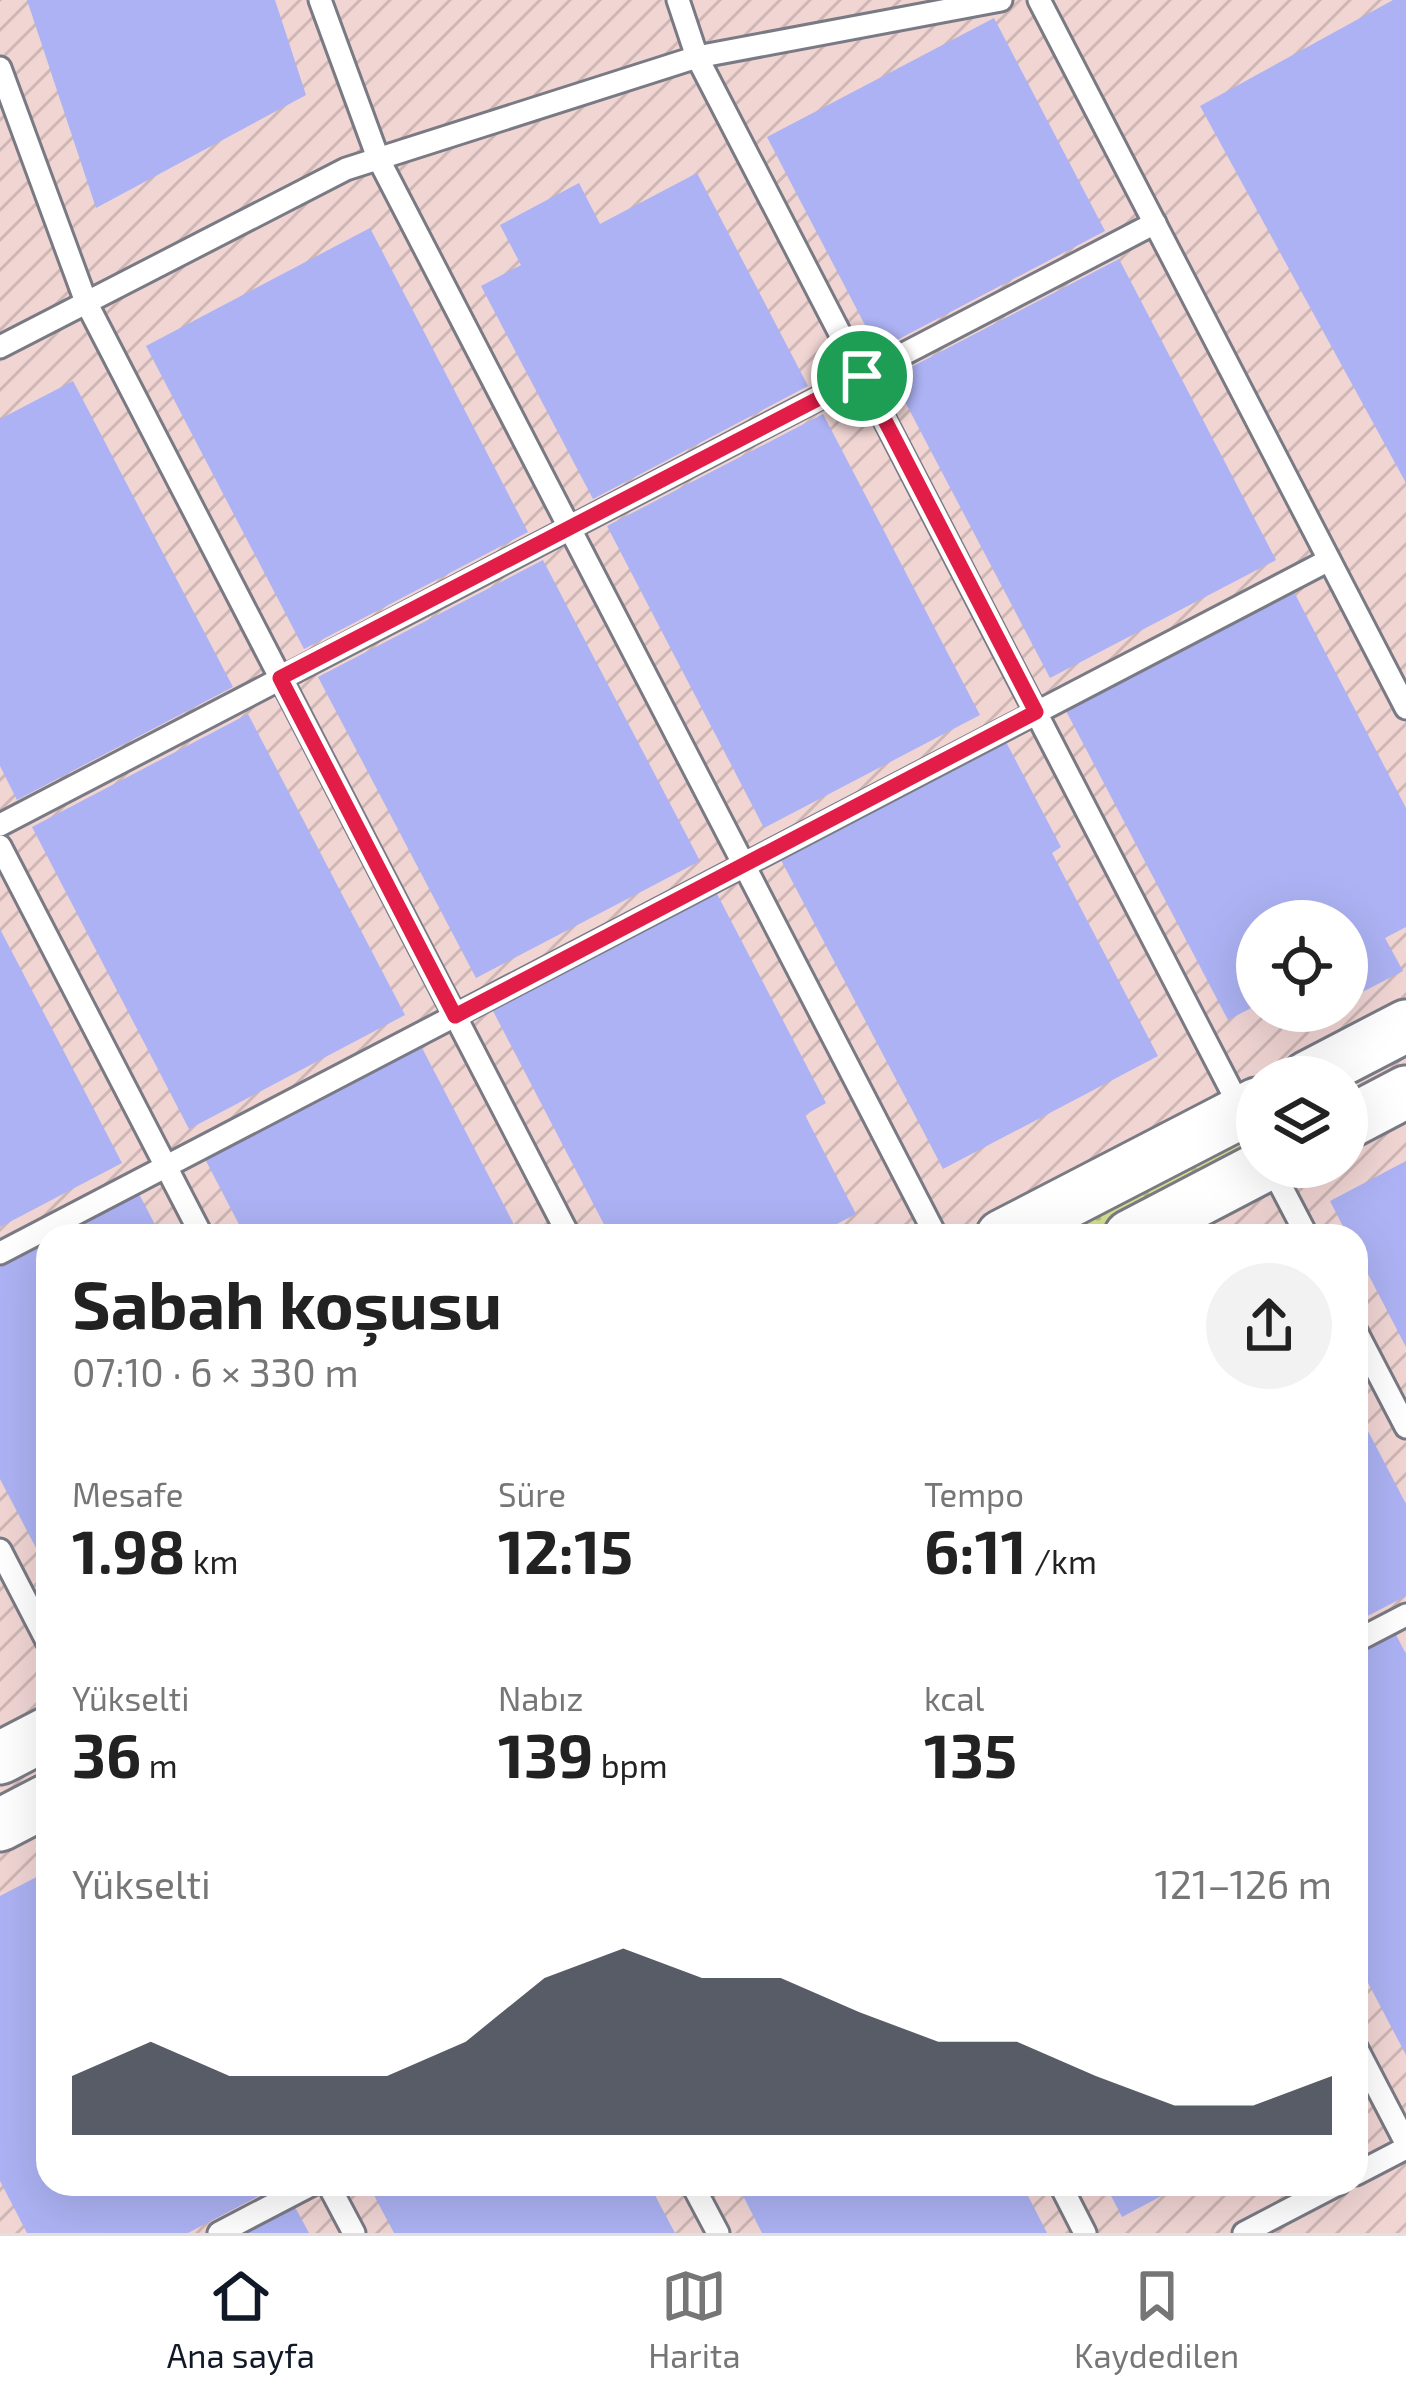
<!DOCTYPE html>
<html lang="tr">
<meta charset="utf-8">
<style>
:root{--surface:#fff;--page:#f2f2f2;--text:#222;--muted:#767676;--line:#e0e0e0;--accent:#111827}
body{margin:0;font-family:"Exo 2",sans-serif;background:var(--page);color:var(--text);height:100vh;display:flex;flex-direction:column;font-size:45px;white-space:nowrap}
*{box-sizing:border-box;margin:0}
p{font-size:39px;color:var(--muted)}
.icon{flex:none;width:66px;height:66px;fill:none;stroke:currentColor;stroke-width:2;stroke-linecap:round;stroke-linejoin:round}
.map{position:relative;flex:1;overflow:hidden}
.side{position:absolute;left:36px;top:1224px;width:1332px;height:972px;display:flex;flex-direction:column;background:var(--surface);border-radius:36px;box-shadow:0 12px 48px #0002}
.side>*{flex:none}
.fabs{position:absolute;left:1236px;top:900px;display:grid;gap:24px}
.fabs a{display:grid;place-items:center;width:132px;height:132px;border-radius:50%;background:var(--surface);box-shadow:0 12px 48px #0002;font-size:60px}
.pin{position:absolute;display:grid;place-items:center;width:102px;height:102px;color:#fff;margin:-51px;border:6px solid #fff;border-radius:50%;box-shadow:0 3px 12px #0007}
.round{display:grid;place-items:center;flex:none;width:126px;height:126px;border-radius:63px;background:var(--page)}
.head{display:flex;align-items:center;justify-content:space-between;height:204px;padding:0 36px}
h1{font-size:66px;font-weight:700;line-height:90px}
.stats{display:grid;grid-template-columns:repeat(3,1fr);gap:18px;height:204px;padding:12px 36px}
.stats div{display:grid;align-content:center}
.stats b{font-size:60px;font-weight:700}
.stats small{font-size:33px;font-weight:400}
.stats p{font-size:33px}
.chart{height:336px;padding:24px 36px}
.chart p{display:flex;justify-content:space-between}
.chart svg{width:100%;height:216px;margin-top:12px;fill:var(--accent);opacity:.7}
.tabs{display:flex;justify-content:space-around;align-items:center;height:168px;border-top:3px solid var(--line);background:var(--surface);font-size:33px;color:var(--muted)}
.tabs a{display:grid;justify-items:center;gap:6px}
.tabs .selected{color:var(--accent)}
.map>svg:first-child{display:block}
</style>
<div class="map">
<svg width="1406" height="2233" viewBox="0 0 1406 2233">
<defs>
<pattern id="industrial-furrows" width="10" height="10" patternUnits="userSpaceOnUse" patternTransform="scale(3)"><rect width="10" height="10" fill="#f0d5d3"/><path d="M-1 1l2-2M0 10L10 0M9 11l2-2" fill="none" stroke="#cdb6b4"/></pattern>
<pattern id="grass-dots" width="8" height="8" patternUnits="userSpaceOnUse" patternTransform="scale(3)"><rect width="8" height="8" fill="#d4df8e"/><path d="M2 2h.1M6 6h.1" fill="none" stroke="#b5be79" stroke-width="1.8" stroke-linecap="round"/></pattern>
</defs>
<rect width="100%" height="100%" fill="#e4e6f0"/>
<path fill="url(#industrial-furrows)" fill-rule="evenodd" d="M0,0H1406V2233H0ZM1257,921H1347V1011H1257ZM1257,1077H1347V1167H1257ZM48,1236H1356V2184H48Z"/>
<polygon fill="url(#grass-dots)" points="1257,1129 1257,1147 1085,1236 1052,1236"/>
<g fill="#acb2f3">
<polygon points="27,0 275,0 306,95 96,208"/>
<polygon points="1393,0 1406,0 1406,483 1200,106"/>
<polygon points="994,18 1105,231 878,350 767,137"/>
<polygon points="697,173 808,386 593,499 481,286 521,265 500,225 579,183 600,224"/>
<polygon points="370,228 528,532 304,649 146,346"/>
<polygon points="1119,259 1276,560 1050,678 892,377"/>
<polygon points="73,381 233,687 17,800 0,766 0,419"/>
<polygon points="823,414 980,715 764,828 607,526"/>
<polygon points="543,560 700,861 476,978 318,677"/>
<polygon points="1293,590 1406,808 1406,927 1385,938 1403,971 1347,1000 1347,921 1257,921 1257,1005 1228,1020 1065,709"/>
<polygon points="248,714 405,1015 189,1129 32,827"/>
<polygon points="1005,740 1061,847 1052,853 1158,1056 943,1169 780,858"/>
<polygon points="716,892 826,1103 805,1115 856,1214 814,1236 610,1236 492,1009"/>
<polygon points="0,929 122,1163 0,1227"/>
<polygon points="421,1046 520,1236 245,1236 205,1159"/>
<polygon points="1406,1161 1406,1347 1356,1251 1356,1236 1348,1236 1330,1201"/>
<polygon points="139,1194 161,1236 58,1236"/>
<polygon points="48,1241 48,1571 0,1479 0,1266"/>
<polygon points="1356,1408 1406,1504 1406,1596 1356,1622"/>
<polygon points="1395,1633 1406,1654 1406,2055 1356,1960 1356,1653"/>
<polygon points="48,1871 48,2184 282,2184 188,2233 27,2233 0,2181 0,1896"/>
<polygon points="368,2184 649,2184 675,2233 394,2233"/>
<polygon points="737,2184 1022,2184 1047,2233 762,2233"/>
<polygon points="1105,2184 1184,2184 1122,2217"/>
<polygon points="295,2207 309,2233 245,2233"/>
</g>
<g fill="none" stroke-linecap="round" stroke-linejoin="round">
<g stroke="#797a84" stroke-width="27">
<g id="service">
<polyline points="320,0 378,158 936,1236"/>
<polyline points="678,0 697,57 1242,1111"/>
<polyline points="1039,0 1406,708"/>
<polyline points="0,68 86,302 569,1236"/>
<polyline points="0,347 346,169 697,57 1001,0"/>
<polyline points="0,825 1155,223"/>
<polyline points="0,846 202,1236"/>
<polyline points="1271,1167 1307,1236"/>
<polyline points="0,1253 1329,560"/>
<polyline points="1356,1331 1406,1427"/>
<polyline points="0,1550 48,1643"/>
<polyline points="1356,1641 1406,1615"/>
<polyline points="1356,2047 1406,2143"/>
<polyline points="1356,2174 1406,2148"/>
<polyline points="328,2184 354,2233"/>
<polyline points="692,2184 718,2233"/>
<polyline points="1060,2184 1085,2233"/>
<polyline points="219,2233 313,2184"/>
<polyline points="1244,2233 1338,2184"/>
</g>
</g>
<g stroke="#797a84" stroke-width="57">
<g id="tertiary">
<polyline points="1308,1077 1406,1026"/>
<polyline points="1347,1123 1406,1092"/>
<polyline points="1002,1236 1257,1104"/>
<polyline points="1130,1236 1262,1167"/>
<polyline points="0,1758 48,1733"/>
<polyline points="0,1825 48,1800"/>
</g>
</g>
<use href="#service" stroke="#fff" stroke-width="21"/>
<use href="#tertiary" stroke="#fff" stroke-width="51"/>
</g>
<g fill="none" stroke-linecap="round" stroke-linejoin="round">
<g stroke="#fff" stroke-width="24">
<polygon id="route" points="862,376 1036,712 455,1016 280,678"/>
</g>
<use href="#route" stroke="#e11d48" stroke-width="15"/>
</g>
</svg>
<div class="fabs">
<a><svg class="icon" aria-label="locate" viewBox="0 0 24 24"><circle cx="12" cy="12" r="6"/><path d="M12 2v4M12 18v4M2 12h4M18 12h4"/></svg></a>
<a><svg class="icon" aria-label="layers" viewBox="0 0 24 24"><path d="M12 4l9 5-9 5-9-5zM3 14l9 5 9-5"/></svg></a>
</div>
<div class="pin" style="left:862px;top:376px;background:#1e9e55"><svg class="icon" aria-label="arrive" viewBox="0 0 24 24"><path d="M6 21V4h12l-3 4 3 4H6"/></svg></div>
<section class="side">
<div class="head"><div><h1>Sabah koşusu</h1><p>07:10 · 6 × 330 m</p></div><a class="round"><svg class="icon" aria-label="share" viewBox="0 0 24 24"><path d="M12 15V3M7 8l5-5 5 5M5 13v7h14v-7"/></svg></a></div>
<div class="stats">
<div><p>Mesafe</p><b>1.98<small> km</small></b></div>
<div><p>Süre</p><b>12:15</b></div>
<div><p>Tempo</p><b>6:11<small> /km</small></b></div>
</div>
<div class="stats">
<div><p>Yükselti</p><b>36<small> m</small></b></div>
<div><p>Nabız</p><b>139<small> bpm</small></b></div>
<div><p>kcal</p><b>135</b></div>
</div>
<div class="chart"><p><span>Yükselti</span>121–126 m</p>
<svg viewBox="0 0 160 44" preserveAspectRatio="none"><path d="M0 44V32L10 25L20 32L30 32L40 32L50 25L60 12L70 6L80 12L90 12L100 19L110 25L120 25L130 32L140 38L150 38L160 32V44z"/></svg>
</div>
</section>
</div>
<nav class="tabs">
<a class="selected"><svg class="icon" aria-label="home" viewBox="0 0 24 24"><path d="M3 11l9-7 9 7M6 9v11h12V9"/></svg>Ana sayfa</a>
<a><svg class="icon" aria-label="map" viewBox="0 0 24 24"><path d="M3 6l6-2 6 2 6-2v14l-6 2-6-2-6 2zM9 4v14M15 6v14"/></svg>Harita</a>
<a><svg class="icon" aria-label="saved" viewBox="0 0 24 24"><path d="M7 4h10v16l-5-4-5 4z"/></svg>Kaydedilen</a>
</nav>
